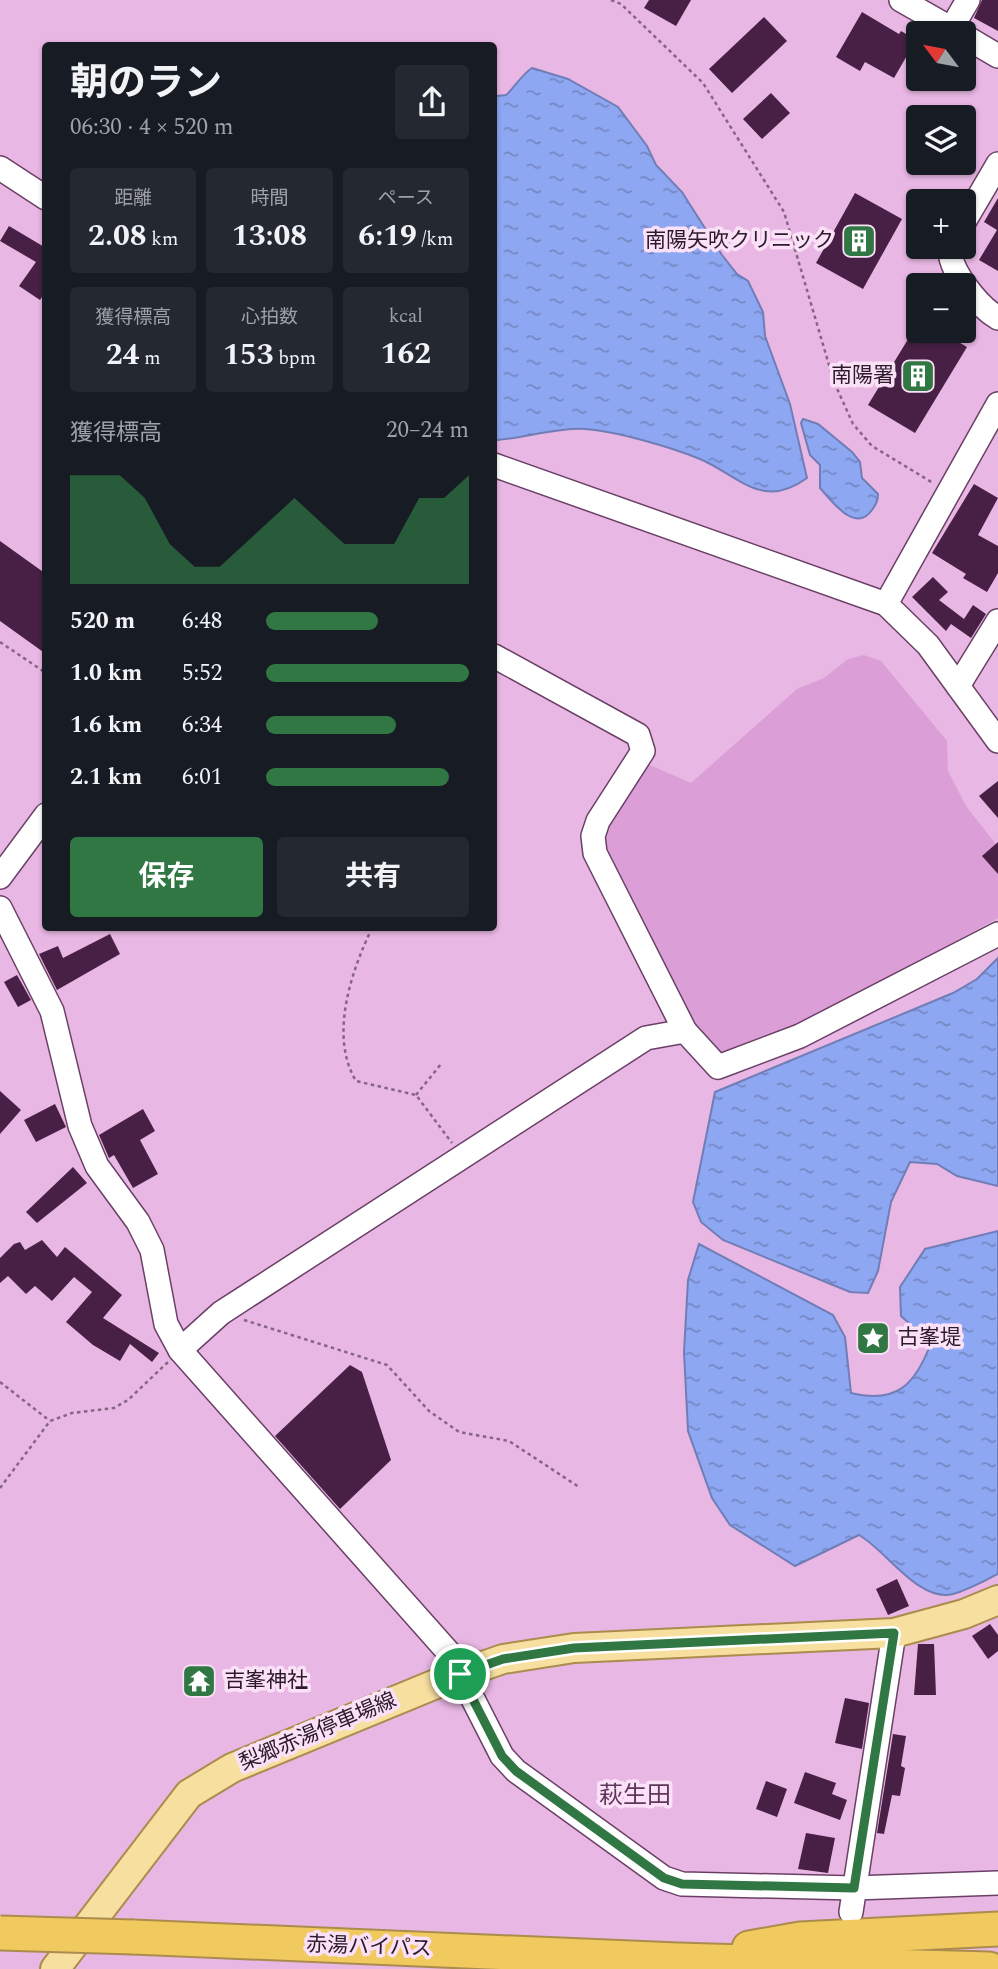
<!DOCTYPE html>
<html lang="ja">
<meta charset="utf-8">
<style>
:root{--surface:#171b24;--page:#242831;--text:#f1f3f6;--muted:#9ea1a6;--accent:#307743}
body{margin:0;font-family:Spectral,"Noto Sans JP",serif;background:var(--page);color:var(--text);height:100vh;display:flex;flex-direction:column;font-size:26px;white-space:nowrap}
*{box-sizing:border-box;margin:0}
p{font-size:23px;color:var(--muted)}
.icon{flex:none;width:38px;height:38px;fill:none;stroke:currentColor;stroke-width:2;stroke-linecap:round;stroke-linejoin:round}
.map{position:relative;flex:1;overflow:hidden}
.sheet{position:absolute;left:42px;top:42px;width:455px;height:889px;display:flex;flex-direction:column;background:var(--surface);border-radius:7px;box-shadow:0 2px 5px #0004}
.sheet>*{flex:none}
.needle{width:46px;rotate:302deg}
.fabs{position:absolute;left:906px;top:21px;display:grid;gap:14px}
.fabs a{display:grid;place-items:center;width:70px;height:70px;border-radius:7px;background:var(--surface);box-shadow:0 2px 5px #0004;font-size:35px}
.pin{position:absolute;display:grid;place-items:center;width:60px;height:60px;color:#fff;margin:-30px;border:4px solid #fff;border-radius:50%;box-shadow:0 2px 7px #0007}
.round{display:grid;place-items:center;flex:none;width:74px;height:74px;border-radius:7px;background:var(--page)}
.summary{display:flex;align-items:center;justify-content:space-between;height:119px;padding:0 28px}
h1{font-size:38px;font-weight:700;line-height:52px}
.stats{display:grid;grid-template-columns:repeat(3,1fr);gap:10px;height:119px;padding:7px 28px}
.stats div{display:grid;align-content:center;border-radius:7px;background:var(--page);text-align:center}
.stats b{font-size:30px;font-weight:700}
.stats small{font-size:19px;font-weight:400}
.stats p{font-size:19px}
.chart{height:196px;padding:14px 28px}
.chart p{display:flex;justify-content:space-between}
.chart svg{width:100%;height:126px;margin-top:7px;fill:var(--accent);opacity:.7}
.button{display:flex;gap:14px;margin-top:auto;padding:14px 28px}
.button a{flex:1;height:80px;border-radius:7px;background:var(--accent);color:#fff;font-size:28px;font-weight:700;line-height:80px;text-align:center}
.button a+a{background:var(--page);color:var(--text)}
ul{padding:0 28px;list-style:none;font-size:23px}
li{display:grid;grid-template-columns:112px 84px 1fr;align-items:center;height:52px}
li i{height:18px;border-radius:9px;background:var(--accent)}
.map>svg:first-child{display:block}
</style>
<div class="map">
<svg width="998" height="1969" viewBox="0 0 998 1969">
<defs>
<pattern id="water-ripples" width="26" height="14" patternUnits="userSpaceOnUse" patternTransform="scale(1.75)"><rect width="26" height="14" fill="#8ea7f2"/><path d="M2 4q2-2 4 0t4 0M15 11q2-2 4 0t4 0" fill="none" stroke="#7487c4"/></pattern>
</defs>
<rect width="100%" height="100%" fill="#e8b7e3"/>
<polygon fill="#dc9ed7" points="864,655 881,661 947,741 948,771 966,806 998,847 998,918 851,998 723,1059 687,1020 601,849 606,825 643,762 691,783 797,689 824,678 848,659"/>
<g fill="url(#water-ripples)" stroke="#717db6" stroke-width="2">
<path d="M532,68L568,79L618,107L647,146L656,165L682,192L722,255L737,274L748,281L763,312L765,336L790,404L807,478C762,511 738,475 700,459C671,447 615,431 585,429C558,427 522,439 494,440V97C498,95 502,96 506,95C510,93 522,74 532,68Z"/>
<path d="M803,419L818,424L852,452L860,462L862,478L878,494C878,501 876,504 872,510C855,534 832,501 820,488V465L810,455L801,423Z"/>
<polygon points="998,958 998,1186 957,1176 937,1164 910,1162 891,1202 878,1271 868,1293 850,1292 723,1240 701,1222 693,1202 715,1092 953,993 977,979"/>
<path d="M998,1231V1574C984,1581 968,1590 953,1594C919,1603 886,1550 859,1535L795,1566L730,1525L712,1498L688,1431L684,1352L688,1280L699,1244L833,1315L845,1337L851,1393C897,1404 915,1385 931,1343L901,1316L900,1287L925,1249Z"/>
</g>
<g fill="#482045">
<polygon points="649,0 691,0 676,26 644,8"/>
<polygon points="982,0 998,0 998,31 974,18"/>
<polygon points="862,12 899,34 901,31 916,40 894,78 865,62 860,71 836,57"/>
<polygon points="764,17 787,41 732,93 709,69"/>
<polygon points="771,93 790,113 762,139 743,119"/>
<polygon points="855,193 902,219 863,289 816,263"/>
<polygon points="998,198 998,271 979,260 997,230 984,222"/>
<polygon points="9,226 46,248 46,291 40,300 19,286 36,262 0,241"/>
<polygon points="913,331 940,331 967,347 915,433 868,405"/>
<polygon points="974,484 998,498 978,535 998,546 998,573 987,592 963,578 966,574 932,553"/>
<polygon points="0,541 46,574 46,654 0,621"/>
<polygon points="933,577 948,592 939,600 964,619 973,605 986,614 971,638 951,624 946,631 912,597"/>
<polygon points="998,781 998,818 979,796"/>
<polygon points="998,842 998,874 982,856"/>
<polygon points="110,934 120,954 57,990 39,954 58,946 63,958"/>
<polygon points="17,975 31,1000 18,1007 4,982"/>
<polygon points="0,1091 21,1110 0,1134"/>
<polygon points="55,1104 66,1127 36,1142 24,1120"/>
<polygon points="143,1109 155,1131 140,1140 158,1174 133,1188 114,1155 109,1158 99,1135"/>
<polygon points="73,1167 87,1183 37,1223 26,1212"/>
<polygon points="42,1240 57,1257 65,1247 122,1295 103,1318 159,1353 152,1362 130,1344 120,1361 93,1345 66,1322 92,1292 74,1277 52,1301 35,1286 26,1294 8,1276 0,1283 0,1258 14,1244 20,1242 25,1250"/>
<polygon points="350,1365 362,1372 391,1460 340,1509 275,1436"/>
<polygon points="897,1579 909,1606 888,1615 876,1589"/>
<polygon points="990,1624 998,1635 998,1651 988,1659 972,1636"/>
<polygon points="918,1644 934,1644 936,1695 914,1695"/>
<polygon points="845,1698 869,1703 862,1749 835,1743"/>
<polygon points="893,1734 906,1736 901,1766 905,1768 900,1796 892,1795 884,1834 877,1833"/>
<polygon points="805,1772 836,1783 832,1794 847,1800 840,1820 794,1803"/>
<polygon points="766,1781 787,1789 777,1817 756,1809"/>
<polygon points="806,1833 835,1838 828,1873 798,1869"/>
</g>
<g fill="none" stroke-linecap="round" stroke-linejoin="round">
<g stroke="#6a4067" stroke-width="26">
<g id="minor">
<polyline points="901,0 959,33"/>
<polyline points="951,29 968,0"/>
<polyline points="964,36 998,56"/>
<polyline points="0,168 46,198"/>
<polyline points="964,222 998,164"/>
<path d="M950,247C948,270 979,307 998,318"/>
<polyline points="494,465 886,604 928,645 998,741"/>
<polyline points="886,604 998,404"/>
<polyline points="494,656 638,735 643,751 598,821 593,836 595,853 685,1031 718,1067 800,1036 998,934"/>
<polyline points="958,686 998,621"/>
<polyline points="0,877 46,815"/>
<polyline points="0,908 52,1011 80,1126 97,1166 138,1222 152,1250 166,1324 180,1350 450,1654 502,1756 516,1771 664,1878 682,1884 854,1888 998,1883"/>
<polyline points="180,1350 221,1313 646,1038 685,1031"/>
<polyline points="851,1912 894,1633"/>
</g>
</g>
<g stroke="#ab8c4d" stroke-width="32">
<polyline id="major" points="55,1969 189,1794 232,1768 460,1674 503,1659 574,1648 894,1633 964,1614 998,1600"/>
</g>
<g stroke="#ab8c4d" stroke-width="37">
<g id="highway">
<polyline points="133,1937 678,1960 989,1969"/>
<polyline points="749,1948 800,1939 998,1929"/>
</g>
</g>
<g stroke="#866583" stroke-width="2.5" stroke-dasharray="3.5 3.5" stroke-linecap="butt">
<polyline points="611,0 621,4 703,83 784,212 834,382 853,424 872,446 933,483"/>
<polyline points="0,642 46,673"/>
<path d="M372,928C351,972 329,1036 356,1081L416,1095L452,1143"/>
<polyline points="416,1095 441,1064"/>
<polyline points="244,1320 387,1365 429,1411 459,1432 509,1441 579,1487"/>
<polyline points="0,1382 50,1421"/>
<polyline points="0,1488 50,1421 72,1413 114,1408 128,1400 168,1362"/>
</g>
<use href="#minor" stroke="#fff" stroke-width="23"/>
<use href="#major" stroke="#f6df9f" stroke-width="28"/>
<use href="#highway" stroke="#f0c95f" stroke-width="33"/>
<g stroke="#ab8c4d" stroke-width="37" stroke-linecap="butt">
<polyline id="highway-bridge" points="0,1933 133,1937"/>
</g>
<use href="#highway-bridge" stroke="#f0c95f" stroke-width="33"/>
</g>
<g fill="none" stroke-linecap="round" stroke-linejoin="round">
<g stroke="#fff" stroke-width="14">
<polygon id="route" points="894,1633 854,1888 682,1884 664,1878 516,1771 502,1756 460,1674 503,1659 574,1648"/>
</g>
<use href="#route" stroke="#307743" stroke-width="9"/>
</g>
<defs>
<g id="building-square" transform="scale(1.75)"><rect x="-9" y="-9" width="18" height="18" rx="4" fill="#307743" stroke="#fae1f7"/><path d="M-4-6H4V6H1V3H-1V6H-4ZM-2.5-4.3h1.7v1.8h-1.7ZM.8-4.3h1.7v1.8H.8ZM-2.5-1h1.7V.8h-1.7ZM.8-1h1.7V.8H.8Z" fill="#fff"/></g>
<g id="sight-square" transform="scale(1.75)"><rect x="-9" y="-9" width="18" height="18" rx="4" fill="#307743" stroke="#fae1f7"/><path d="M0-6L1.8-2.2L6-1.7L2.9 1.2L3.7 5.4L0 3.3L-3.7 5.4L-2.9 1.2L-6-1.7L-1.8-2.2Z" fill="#fff"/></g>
<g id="temple-square" transform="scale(1.75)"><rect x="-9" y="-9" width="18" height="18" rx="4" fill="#307743" stroke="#fae1f7"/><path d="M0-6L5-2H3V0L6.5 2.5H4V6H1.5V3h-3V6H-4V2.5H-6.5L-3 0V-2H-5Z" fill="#fff"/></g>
</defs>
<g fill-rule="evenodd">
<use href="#building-square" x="859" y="241"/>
<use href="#building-square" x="918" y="376"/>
<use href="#sight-square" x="873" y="1338"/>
<use href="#temple-square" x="199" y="1681"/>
</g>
<g text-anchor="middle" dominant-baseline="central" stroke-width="7" stroke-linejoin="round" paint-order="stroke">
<g font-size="21" fill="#2c1a2b" stroke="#fae1f7" text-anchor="end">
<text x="834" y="241">南陽矢吹クリニック</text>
<text x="894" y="376">南陽署</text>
<text x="898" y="1338" text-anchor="start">古峯堤</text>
<text x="224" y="1681" text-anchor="start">吉峯神社</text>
</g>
<g font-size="21" fill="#2c1a2b" stroke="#fae1f7">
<text transform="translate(318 1732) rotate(-23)">梨郷赤湯停車場線</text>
<text transform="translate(369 1947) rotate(2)">赤湯バイパス</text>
</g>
<g font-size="24" fill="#5f365c" stroke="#fae1f7">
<text x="635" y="1796">萩生田</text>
</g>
</g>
</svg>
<div class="fabs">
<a><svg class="needle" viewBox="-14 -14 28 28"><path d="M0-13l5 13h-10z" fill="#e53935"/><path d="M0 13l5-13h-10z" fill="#9ea1a6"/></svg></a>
<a><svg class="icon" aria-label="layers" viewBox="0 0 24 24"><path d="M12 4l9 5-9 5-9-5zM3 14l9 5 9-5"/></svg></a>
<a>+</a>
<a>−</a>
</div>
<div class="pin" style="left:460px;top:1674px;background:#1e9e55"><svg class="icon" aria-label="arrive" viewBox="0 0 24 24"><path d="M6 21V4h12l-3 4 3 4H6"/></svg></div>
<section class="sheet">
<div class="summary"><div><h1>朝のラン</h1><p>06:30 · 4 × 520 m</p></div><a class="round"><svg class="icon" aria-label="share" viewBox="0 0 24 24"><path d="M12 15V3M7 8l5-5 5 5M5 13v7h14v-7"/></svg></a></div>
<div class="stats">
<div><p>距離</p><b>2.08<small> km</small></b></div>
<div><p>時間</p><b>13:08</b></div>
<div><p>ペース</p><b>6:19<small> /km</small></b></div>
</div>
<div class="stats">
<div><p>獲得標高</p><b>24<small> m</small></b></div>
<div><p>心拍数</p><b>153<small> bpm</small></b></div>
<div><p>kcal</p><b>162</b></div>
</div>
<div class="chart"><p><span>獲得標高</span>20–24 m</p>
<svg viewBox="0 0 160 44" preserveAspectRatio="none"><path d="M0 44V6L10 6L20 6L30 14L40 30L50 38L60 38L70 30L80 22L90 14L100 22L110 30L120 30L130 30L140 14L150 14L160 6V44z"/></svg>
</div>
<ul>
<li><b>520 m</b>6:48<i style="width:55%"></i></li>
<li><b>1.0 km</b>5:52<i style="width:100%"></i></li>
<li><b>1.6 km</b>6:34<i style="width:64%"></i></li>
<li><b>2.1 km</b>6:01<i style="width:90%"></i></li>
</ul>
<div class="button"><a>保存</a><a>共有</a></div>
</section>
</div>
